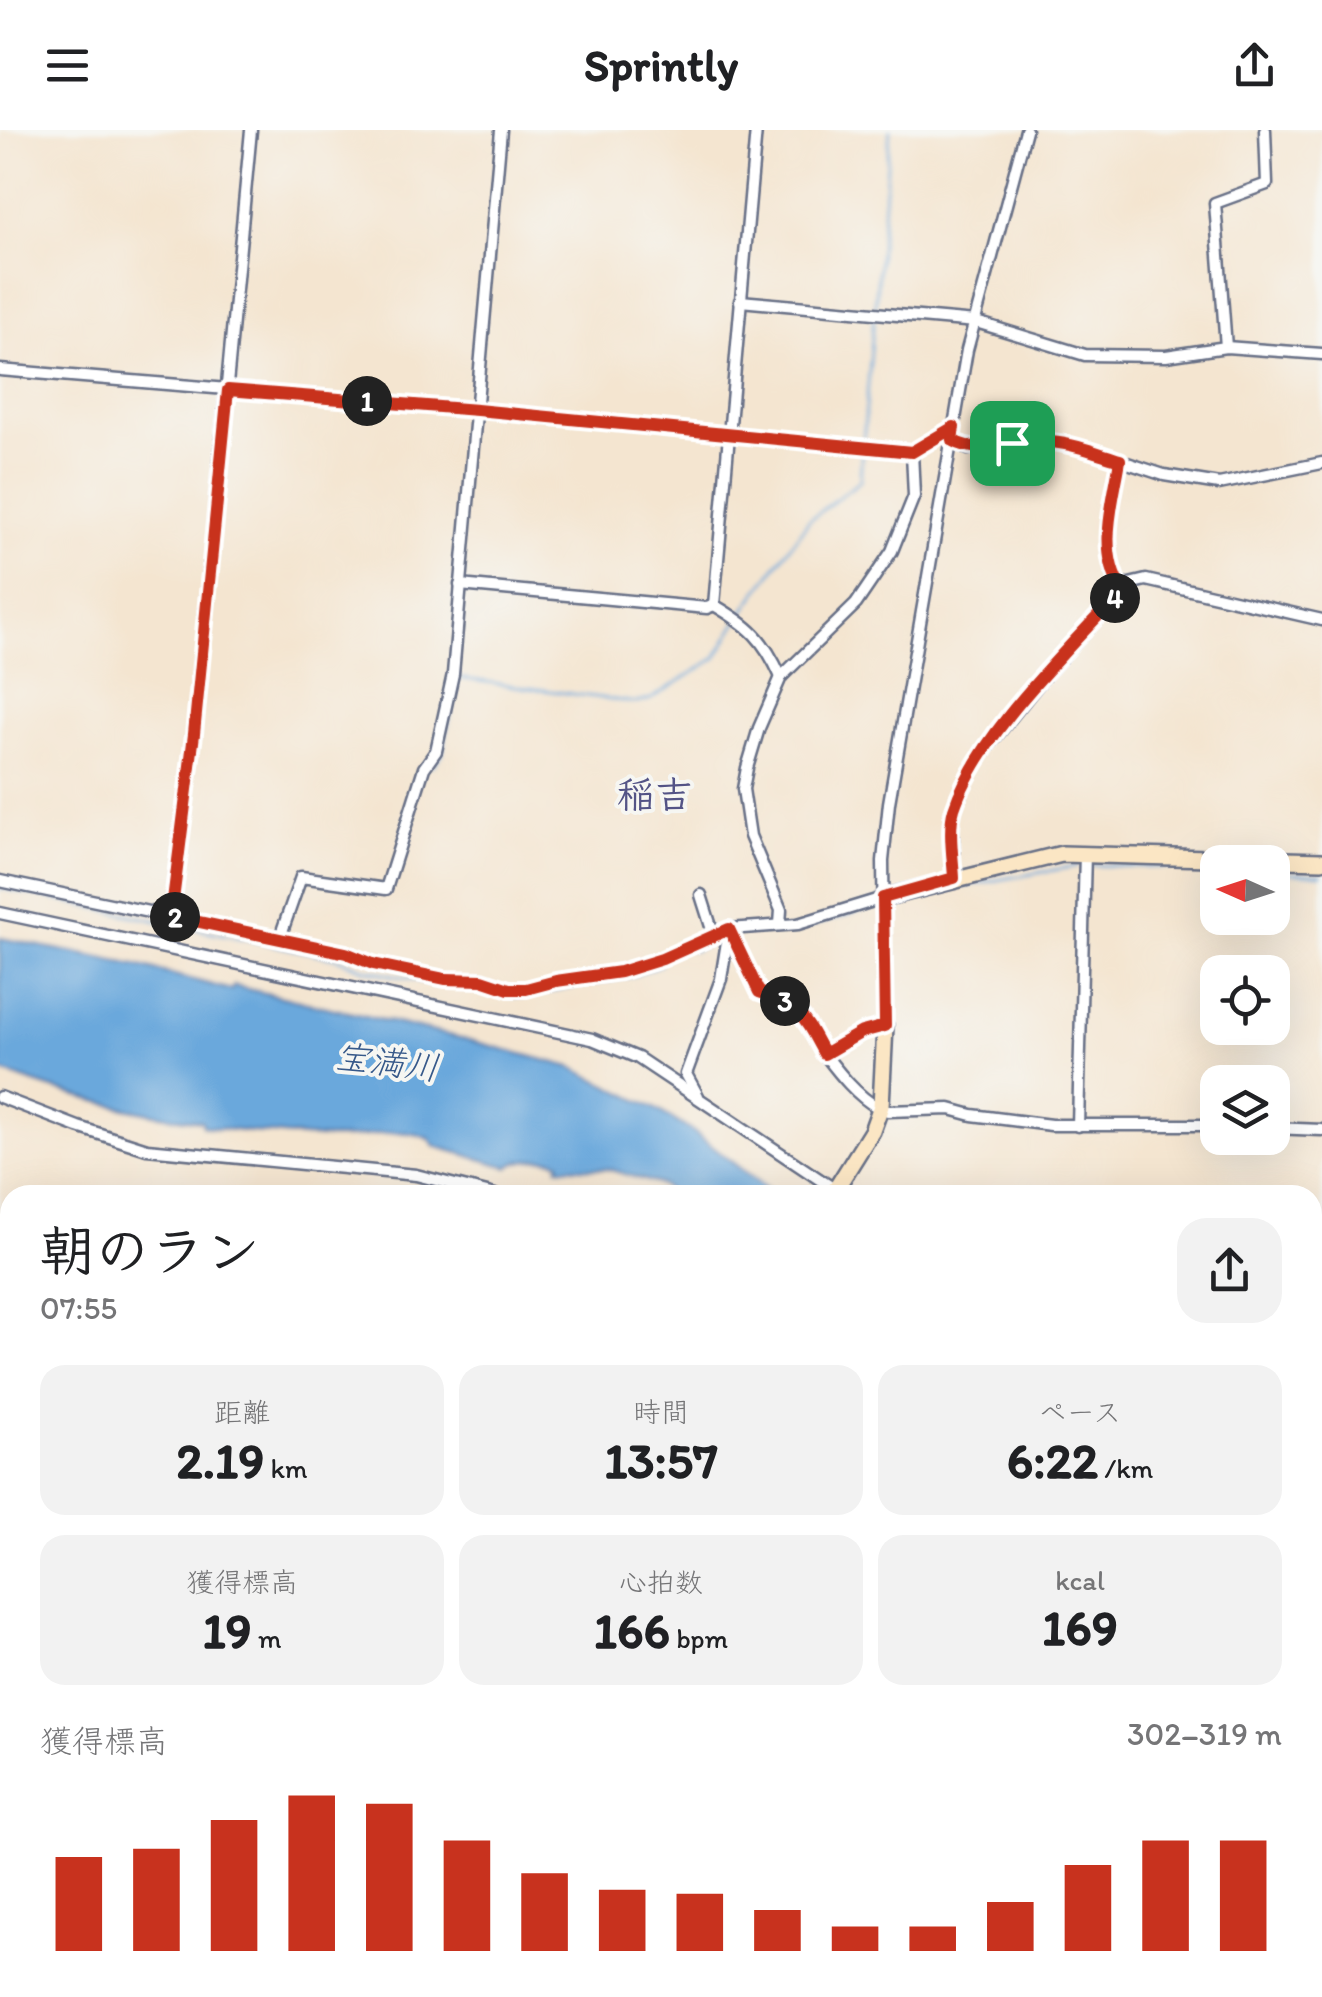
<!DOCTYPE html>
<html lang="ja">
<meta charset="utf-8">
<style>
:root{--surface:#fff;--page:#f2f2f2;--text:#202124;--muted:#757577;--accent:#c8321e}
body{margin:0;font-family:Itim,"Klee One",sans-serif;background:var(--page);color:var(--text);height:100vh;display:flex;flex-direction:column;font-size:38px;white-space:nowrap}
*{box-sizing:border-box;margin:0}
p{font-size:32px;color:var(--muted)}
.icon{flex:none;width:55px;height:55px;fill:none;stroke:currentColor;stroke-width:2;stroke-linecap:round;stroke-linejoin:round}
.map{position:relative;flex:1;overflow:hidden}
.sheet{position:absolute;left:0px;top:1055px;width:1322px;height:812px;display:flex;flex-direction:column;background:var(--surface);border-radius:30px 30px 0 0;box-shadow:0 10px 40px #0002}
.sheet>*{flex:none}
.needle{width:65px;rotate:273deg}
.tools{position:absolute;left:1200px;top:715px;display:grid;gap:20px}
.tools a{display:grid;place-items:center;width:90px;height:90px;border-radius:20px;background:var(--surface);box-shadow:0 10px 40px #0002;font-size:50px}
.pin{position:absolute;display:grid;place-items:center;width:85px;height:85px;color:#fff;margin:-42px;border-radius:20px;box-shadow:0 5px 15px #0006}
.km{position:absolute;width:50px;height:50px;margin:-25px;border-radius:50%;background:#222;color:#fff;font-size:28px;line-height:50px;text-align:center}
.round{display:grid;place-items:center;flex:none;width:105px;height:105px;border-radius:30px;background:var(--page)}
.headline{display:flex;align-items:center;justify-content:space-between;height:170px;padding:0 40px}
h1{font-size:55px;font-weight:800;line-height:75px}
.stats{display:grid;grid-template-columns:repeat(3,1fr);gap:15px;height:170px;padding:10px 40px}
.stats div{display:grid;align-content:center;border-radius:25px;background:var(--page);text-align:center}
.stats b{font-size:50px;font-weight:800}
.stats small{font-size:28px;font-weight:400}
.stats p{font-size:28px}
.chart{height:280px;padding:20px 40px}
.chart p{display:flex;justify-content:space-between}
.chart svg{width:100%;height:180px;margin-top:10px;stroke:var(--accent);stroke-width:6}
header{display:flex;justify-content:space-between;align-items:center;height:130px;padding:0 40px;background:var(--surface);font-size:45px;font-weight:800}
.map>svg:first-child{display:block}
</style>
<header><svg class="icon" aria-label="menu" viewBox="0 0 24 24"><path d="M4 6h16M4 12h16M4 18h16"/></svg>Sprintly<svg class="icon" aria-label="share" viewBox="0 0 24 24"><path d="M12 15V3M7 8l5-5 5 5M5 13v7h14v-7"/></svg></header>
<div class="map">
<svg width="1322" height="1867" viewBox="0 0 1322 1867">
<rect width="100%" height="100%" fill="#f6f6f2"/>
<filter id="ink" filterUnits="userSpaceOnUse"><feTurbulence type="fractalNoise" baseFrequency=".01" numOctaves="2"/><feDisplacementMap in="SourceGraphic" scale="20" xChannelSelector="R" yChannelSelector="G"/><feConvolveMatrix kernelMatrix="1 2 1 2 8 2 1 2 1" color-interpolation-filters="sRGB"/></filter>
<filter id="wash" filterUnits="userSpaceOnUse"><feTurbulence type="fractalNoise" baseFrequency=".0048" numOctaves="4" result="noise"/><feDisplacementMap in="SourceGraphic" scale="40" xChannelSelector="R" yChannelSelector="G"/><feGaussianBlur stdDeviation="2.25" result="paint"/><feColorMatrix in="noise" values="0 0 0 0 0 0 0 0 0 0 0 0 0 0 0 0 0 1.4 0 .05"/><feComposite in="paint" operator="in"/></filter>
<g filter="url(#wash)">
<rect width="100%" height="100%" fill="#f4e5d0"/>
<g fill="#6aa8dc" stroke="#426c9d" stroke-width="2.5">
<path d="M0,808L140,836L231,860L234,856L465,909L571,937L656,979L695,1003L774,1065H675L661,1055L608,1039L558,1037L560,1032C547,1026 521,1029 508,1037L434,1016L430,1009C398,995 375,1007 344,1008C301,1009 258,1002 216,998L203,996L202,991C135,983 66,965 0,941Z"/>
<polygon points="1313,1325 1322,1339 1322,1469 1313,1447"/>
</g>
<g fill="none" stroke-linecap="round" stroke-linejoin="round">
<g stroke="#6aa8dc" stroke-width="2.5">
<polyline points="875,178 890,0"/>
<polyline points="863,312 874,186"/>
<polyline points="741,485 809,390 860,351 862,320"/>
<polyline points="432,636 442,624 458,548 637,573 651,569 716,528 737,492"/>
<polyline points="1092,735 1218,739"/>
<polyline points="1272,742 1322,744"/>
<polyline points="963,756 1077,736"/>
<polyline points="0,758 337,828 365,839 439,855 490,858 510,866 522,867 632,846 661,834"/>
<polyline points="774,801 802,799 882,774"/>
<polyline points="692,821 722,808"/>
<polyline points="0,1244 3,1252 10,1253"/>
<polyline points="1312,1850 1319,1867"/>
</g>
<polyline stroke="#6aa8dc" stroke-width="15" points="0,1622 10,1625"/>
</g>
</g>
<g filter="url(#ink)">
<g fill="none" stroke-linecap="round" stroke-linejoin="round">
<g stroke="#676f86" stroke-width="15">
<g id="street">
<path d="M756,0L714,475C750,496 764,509 781,547"/>
<polyline points="740,171 976,192 1085,225 1166,226 1226,217 1322,224"/>
<polyline points="1226,217 1215,73 1267,54 1265,0"/>
<polyline points="0,240 477,280 912,322 954,297"/>
<polyline points="952,310 968,319 1026,311 1050,312 1079,317 1164,345 1219,354 1322,333"/>
<path d="M1120,330C1113,374 1097,420 1122,461"/>
<polyline points="460,455 707,478 714,475"/>
<polyline points="954,748 952,683 974,634 1047,543 1129,454 1146,450 1322,490"/>
<polyline points="0,751 346,823 373,834 445,849 482,849 509,859 526,859 556,851 620,842 662,829 729,799 798,794 883,768"/>
<polyline points="701,765 714,806"/>
<polyline points="0,783 592,909 638,928 843,1065"/>
<polyline points="171,786 194,605 251,0"/>
<polyline points="780,794 781,780 750,706 743,659 747,638 759,598 781,547 856,474 892,421 914,366 912,322"/>
<path d="M729,799L759,862C767,865 775,865 782,869C805,882 811,906 826,926C839,943 857,966 877,977"/>
<polyline points="279,810 301,747 386,759 424,638 436,621 453,544 501,0"/>
<polyline points="824,924 862,902 885,896 883,731 889,673 967,220 1026,0"/>
<polyline points="698,966 686,944 721,849 729,799"/>
<polyline points="0,967 78,997 147,1019 416,1045 495,1065"/>
<polyline points="888,981 950,979 972,985 1051,995 1218,995"/>
<polyline points="1078,996 1085,723"/>
<polyline points="1272,998 1322,1000"/>
<polyline points="1312,1294 1322,1306"/>
<polyline points="1312,1579 1322,1597"/>
<polyline points="0,1612 10,1614"/>
<polyline points="0,1778 10,1744"/>
<polyline points="0,1860 22,1867"/>
</g>
</g>
<g stroke="#676f86" stroke-width="20">
<g id="secondary">
<polyline points="883,768 1062,724 1322,731"/>
<polyline points="832,1065 872,1001 881,976 885,896"/>
<polyline points="804,1858 811,1867"/>
<polyline points="531,1867 538,1858"/>
</g>
</g>
<use href="#street" stroke="#fff" stroke-width="10"/>
<use href="#secondary" stroke="#fbe6c4" stroke-width="15"/>
</g>
</g>
<g fill="none" stroke-linecap="round" stroke-linejoin="round" filter="url(#ink)">
<g stroke="#fff" stroke-width="20">
<path id="route" d="M228,260L477,280L912,322L954,297L952,310C982,328 1017,308 1051,312C1075,314 1097,323 1120,330C1113,374 1097,420 1122,460C1068,520 979,603 954,679C948,699 953,728 954,748L883,768L885,896L862,902L824,924C804,887 800,875 759,862L729,799L662,829L620,842L556,851L526,859H509L482,850L445,849L373,834L346,823L171,786L194,604Z"/>
</g>
<use href="#route" stroke="#c8321e" stroke-width="12"/>
</g>
<g text-anchor="middle" dominant-baseline="central" stroke-width="8" stroke-linejoin="round" paint-order="stroke">
<g font-size="35" font-style="italic" fill="#37598a" stroke="#f6f6f2">
<text transform="translate(387 932) rotate(7)">宝満川</text>
</g>
<g font-size="38" font-weight="bold" fill="#535386" stroke="#f6f6f2">
<text x="655" y="665">稲吉</text>
</g>
</g>
</svg>
<div class="tools">
<a><svg class="needle" viewBox="-14 -14 28 28"><path d="M0-13l5 13h-10z" fill="#e53935"/><path d="M0 13l5-13h-10z" fill="#757577"/></svg></a>
<a><svg class="icon" aria-label="locate" viewBox="0 0 24 24"><circle cx="12" cy="12" r="6"/><path d="M12 2v4M12 18v4M2 12h4M18 12h4"/></svg></a>
<a><svg class="icon" aria-label="layers" viewBox="0 0 24 24"><path d="M12 4l9 5-9 5-9-5zM3 14l9 5 9-5"/></svg></a>
</div>
<div class="pin" style="left:1012px;top:313px;background:#1e9e55"><svg class="icon" aria-label="arrive" viewBox="0 0 24 24"><path d="M6 21V4h12l-3 4 3 4H6"/></svg></div>
<b class="km" style="left:367px;top:271px">1</b>
<b class="km" style="left:175px;top:787px">2</b>
<b class="km" style="left:785px;top:871px">3</b>
<b class="km" style="left:1115px;top:468px">4</b>
<section class="sheet">
<div class="headline"><div><h1>朝のラン</h1><p>07:55</p></div><a class="round"><svg class="icon" aria-label="share" viewBox="0 0 24 24"><path d="M12 15V3M7 8l5-5 5 5M5 13v7h14v-7"/></svg></a></div>
<div class="stats">
<div><p>距離</p><b>2.19<small> km</small></b></div>
<div><p>時間</p><b>13:57</b></div>
<div><p>ペース</p><b>6:22<small> /km</small></b></div>
</div>
<div class="stats">
<div><p>獲得標高</p><b>19<small> m</small></b></div>
<div><p>心拍数</p><b>166<small> bpm</small></b></div>
<div><p>kcal</p><b>169</b></div>
</div>
<div class="chart"><p><span>獲得標高</span>302–319 m</p>
<svg viewBox="0 0 160 44" preserveAspectRatio="none"><path d="M5 44V21M15 44V19M25 44V12M35 44V6M45 44V8M55 44V17M65 44V25M75 44V29M85 44V30M95 44V34M105 44V38M115 44V38M125 44V32M135 44V23M145 44V17M155 44V17"/></svg>
</div>
</section>
</div>
